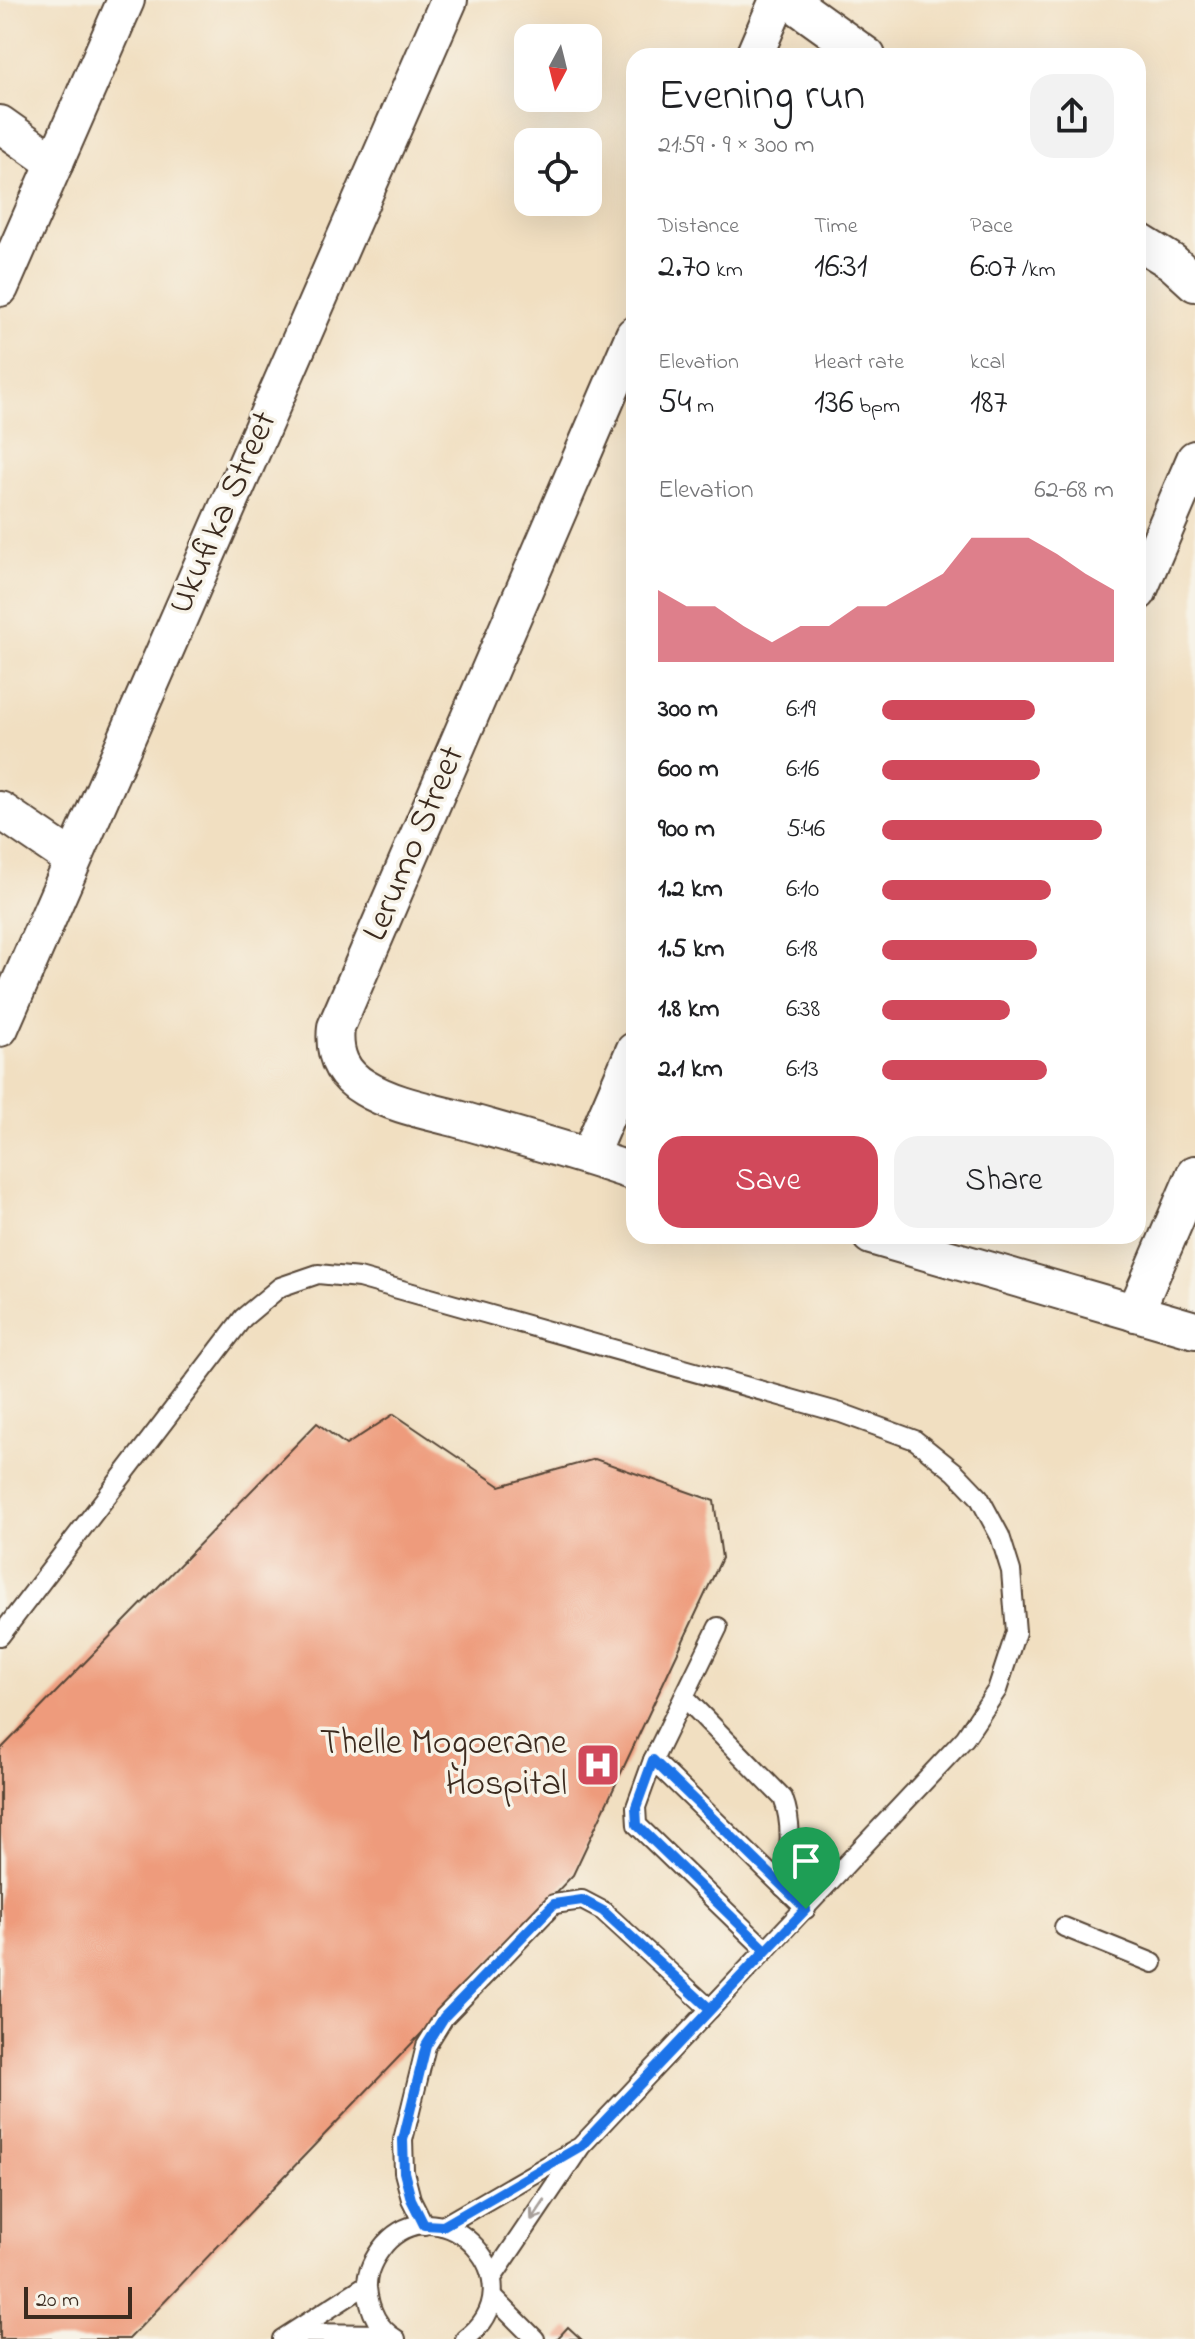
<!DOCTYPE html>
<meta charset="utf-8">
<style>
:root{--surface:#fff;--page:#f2f2f2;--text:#202124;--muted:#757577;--accent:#d1495b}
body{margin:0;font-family:"Indie Flower",sans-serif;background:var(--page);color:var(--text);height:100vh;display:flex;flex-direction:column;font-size:30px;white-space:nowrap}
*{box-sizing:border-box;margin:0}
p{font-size:26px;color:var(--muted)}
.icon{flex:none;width:44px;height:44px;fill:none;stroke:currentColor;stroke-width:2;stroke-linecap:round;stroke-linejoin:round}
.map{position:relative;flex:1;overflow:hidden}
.drawer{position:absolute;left:626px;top:48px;width:520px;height:1196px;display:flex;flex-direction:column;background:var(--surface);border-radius:24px;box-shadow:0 8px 32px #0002}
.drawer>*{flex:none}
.needle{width:52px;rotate:187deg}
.buttons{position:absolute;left:514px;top:24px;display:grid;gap:16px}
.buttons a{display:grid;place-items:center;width:88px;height:88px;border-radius:16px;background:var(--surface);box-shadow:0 8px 32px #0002;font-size:40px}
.scale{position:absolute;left:24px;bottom:20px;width:108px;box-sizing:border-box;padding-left:8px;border:4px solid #3b2a1e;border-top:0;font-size:22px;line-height:28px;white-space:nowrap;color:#3b2a1e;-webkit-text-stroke:6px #f7f3e8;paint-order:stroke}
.pin{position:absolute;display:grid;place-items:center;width:68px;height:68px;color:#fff;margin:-82px -34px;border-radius:50% 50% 50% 0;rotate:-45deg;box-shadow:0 0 8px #0007}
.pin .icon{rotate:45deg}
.round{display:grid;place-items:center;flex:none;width:84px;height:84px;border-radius:24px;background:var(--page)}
.headline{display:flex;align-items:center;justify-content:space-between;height:136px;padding:0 32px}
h1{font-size:44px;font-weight:600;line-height:60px}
.figures{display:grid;grid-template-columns:repeat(3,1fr);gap:12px;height:136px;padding:8px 32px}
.figures div{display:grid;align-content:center}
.figures b{font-size:34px;font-weight:600}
.figures small{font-size:22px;font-weight:400}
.figures p{font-size:22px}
.chart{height:224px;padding:16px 32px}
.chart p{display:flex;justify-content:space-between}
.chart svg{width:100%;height:144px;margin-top:8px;fill:var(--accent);opacity:.7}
.action{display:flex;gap:16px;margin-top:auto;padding:16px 32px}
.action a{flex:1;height:92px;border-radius:24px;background:var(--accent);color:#fff;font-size:32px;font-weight:600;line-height:92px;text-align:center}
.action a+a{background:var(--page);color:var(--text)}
ul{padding:0 32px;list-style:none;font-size:26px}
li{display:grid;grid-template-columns:128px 96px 1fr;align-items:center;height:60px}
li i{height:20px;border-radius:10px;background:var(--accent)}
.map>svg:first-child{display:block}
</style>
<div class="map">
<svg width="1195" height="2339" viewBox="0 0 1195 2339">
<rect width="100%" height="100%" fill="#f7f3e8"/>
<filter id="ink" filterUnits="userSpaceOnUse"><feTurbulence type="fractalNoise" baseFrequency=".0125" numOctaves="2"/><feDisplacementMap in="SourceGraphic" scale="16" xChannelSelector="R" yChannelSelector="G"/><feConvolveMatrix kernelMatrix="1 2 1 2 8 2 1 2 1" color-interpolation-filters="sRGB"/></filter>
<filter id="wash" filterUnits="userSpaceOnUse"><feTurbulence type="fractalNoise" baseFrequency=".006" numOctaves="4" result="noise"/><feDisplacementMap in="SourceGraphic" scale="32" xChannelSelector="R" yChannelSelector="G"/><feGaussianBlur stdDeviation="1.8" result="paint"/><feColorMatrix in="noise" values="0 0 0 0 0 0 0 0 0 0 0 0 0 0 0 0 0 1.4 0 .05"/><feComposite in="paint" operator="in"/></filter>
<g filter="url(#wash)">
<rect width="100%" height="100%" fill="#f1dfc1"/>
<g id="blocks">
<g fill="#ee9b7c">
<polygon points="394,1414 500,1486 595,1459 714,1501 722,1558 573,1875 129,2339 0,2339 0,1750 317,1423 346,1445"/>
<polygon points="568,2327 581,2339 557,2339"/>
</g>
</g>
</g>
<g filter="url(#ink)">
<use href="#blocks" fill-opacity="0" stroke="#564536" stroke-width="2"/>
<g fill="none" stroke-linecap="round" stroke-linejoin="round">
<g stroke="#564536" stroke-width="22">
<g id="service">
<polyline points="0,1636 243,1318 280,1287 318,1274 359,1278 841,1413 915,1440 955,1472 979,1497 1000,1536 1011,1571 1016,1632 997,1690 965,1738 581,2146 492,2278"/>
<path d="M684,1697L783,1798C794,1826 790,1858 783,1887"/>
<polyline points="653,1760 718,1627"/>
<polyline points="1064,1927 1153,1963"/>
<polyline points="766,1950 637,1825 636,1807 653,1760 806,1909"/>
<polyline points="424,2225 411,2199 404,2172 403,2140 426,2046 444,2017 554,1904 582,1900 603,1911 710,2009"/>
<polyline points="443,2226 576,2149"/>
<polyline points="493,2297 535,2339"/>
<polyline points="295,2333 387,2334"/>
<polyline points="282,2339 366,2285"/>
<path d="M396,2339C377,2328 369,2308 367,2288C366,2271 375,2256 385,2244C443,2181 541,2283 465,2339"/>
</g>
</g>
<g stroke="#564536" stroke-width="40">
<g id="minor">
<polyline points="789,0 867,56"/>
<polyline points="754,56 778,0"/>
<polyline points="0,124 55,163"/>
<polyline points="1138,241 1172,262 1195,283"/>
<polyline points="0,288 126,0"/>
<path d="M634,335L336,1027C333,1054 341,1074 365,1088C393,1105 428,1111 458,1119C517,1136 576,1152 634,1172"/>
<polyline points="1138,592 1195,459"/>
<polyline points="0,810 72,859"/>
<polyline points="0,1028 449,0"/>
<polyline points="589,1156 634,1051"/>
<polyline points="871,1236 1195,1330"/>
<polyline points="1135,1313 1195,1174"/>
</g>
</g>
<use href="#service" stroke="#fff" stroke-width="18"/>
<use href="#minor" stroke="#fff" stroke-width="36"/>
</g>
<defs><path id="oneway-shaft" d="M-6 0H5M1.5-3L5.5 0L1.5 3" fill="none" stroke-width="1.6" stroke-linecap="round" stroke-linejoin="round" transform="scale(2)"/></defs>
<use stroke="#a79f9a" href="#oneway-shaft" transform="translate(538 2210) rotate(124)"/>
</g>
<g fill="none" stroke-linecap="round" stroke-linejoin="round" filter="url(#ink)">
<g stroke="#fff" stroke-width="16">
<polyline id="route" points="806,1909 581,2146 443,2226 424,2225 411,2199 404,2172 403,2140 426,2046 444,2017 554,1904 582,1900 603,1911 710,2009 766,1950 637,1825 636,1807 653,1760 806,1909"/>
</g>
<use href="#route" stroke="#1a73e8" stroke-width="10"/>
</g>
<defs>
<g id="hospital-square" transform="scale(2.3)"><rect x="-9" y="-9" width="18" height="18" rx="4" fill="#d1495b" stroke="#f7f3e8"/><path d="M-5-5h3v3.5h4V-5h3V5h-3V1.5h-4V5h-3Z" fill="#fff"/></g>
</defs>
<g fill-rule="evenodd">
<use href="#hospital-square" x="598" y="1765"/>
</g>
<g text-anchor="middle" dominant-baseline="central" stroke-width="7" stroke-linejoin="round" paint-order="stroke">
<g font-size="36" fill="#3b2a1e" stroke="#f7f3e8">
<text transform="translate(224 513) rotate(-66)">Ukufika Street</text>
<text transform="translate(415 844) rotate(-67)">Lerumo Street</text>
</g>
<g font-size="36" fill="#3b2a1e" stroke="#f7f3e8" text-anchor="end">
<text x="567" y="1744">Thelle Mogoerane<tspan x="567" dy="41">Hospital</tspan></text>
</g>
</g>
</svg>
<div class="buttons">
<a><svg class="needle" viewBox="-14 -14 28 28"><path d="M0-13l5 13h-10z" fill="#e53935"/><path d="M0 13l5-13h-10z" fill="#757577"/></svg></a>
<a><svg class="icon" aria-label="locate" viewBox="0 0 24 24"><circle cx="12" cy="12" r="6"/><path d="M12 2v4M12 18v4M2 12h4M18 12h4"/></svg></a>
</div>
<div class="scale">20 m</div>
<div class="pin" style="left:806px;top:1909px;background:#1e9e55"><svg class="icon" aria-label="arrive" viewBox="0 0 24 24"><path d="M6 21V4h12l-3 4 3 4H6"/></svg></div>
<section class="drawer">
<div class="headline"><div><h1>Evening run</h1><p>21:59 · 9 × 300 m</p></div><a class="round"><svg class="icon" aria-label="share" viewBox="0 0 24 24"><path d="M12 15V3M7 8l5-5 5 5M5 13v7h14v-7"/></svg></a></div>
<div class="figures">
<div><p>Distance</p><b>2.70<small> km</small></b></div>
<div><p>Time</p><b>16:31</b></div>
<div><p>Pace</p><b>6:07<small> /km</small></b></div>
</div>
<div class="figures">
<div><p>Elevation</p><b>54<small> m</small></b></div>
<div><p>Heart rate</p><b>136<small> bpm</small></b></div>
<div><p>kcal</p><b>187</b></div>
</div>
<div class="chart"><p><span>Elevation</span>62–68 m</p>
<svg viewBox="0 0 160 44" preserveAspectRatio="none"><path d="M0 44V22L10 27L20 27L30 33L40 38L50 33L60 33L70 27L80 27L90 22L100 17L110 6L120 6L130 6L140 11L150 17L160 22V44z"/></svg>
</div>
<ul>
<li><b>300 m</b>6:19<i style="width:66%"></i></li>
<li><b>600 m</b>6:16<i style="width:68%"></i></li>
<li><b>900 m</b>5:46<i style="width:95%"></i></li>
<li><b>1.2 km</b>6:10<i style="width:73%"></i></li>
<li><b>1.5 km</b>6:18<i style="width:67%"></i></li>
<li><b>1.8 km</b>6:38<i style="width:55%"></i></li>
<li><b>2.1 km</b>6:13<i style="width:71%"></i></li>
</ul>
<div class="action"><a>Save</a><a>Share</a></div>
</section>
</div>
